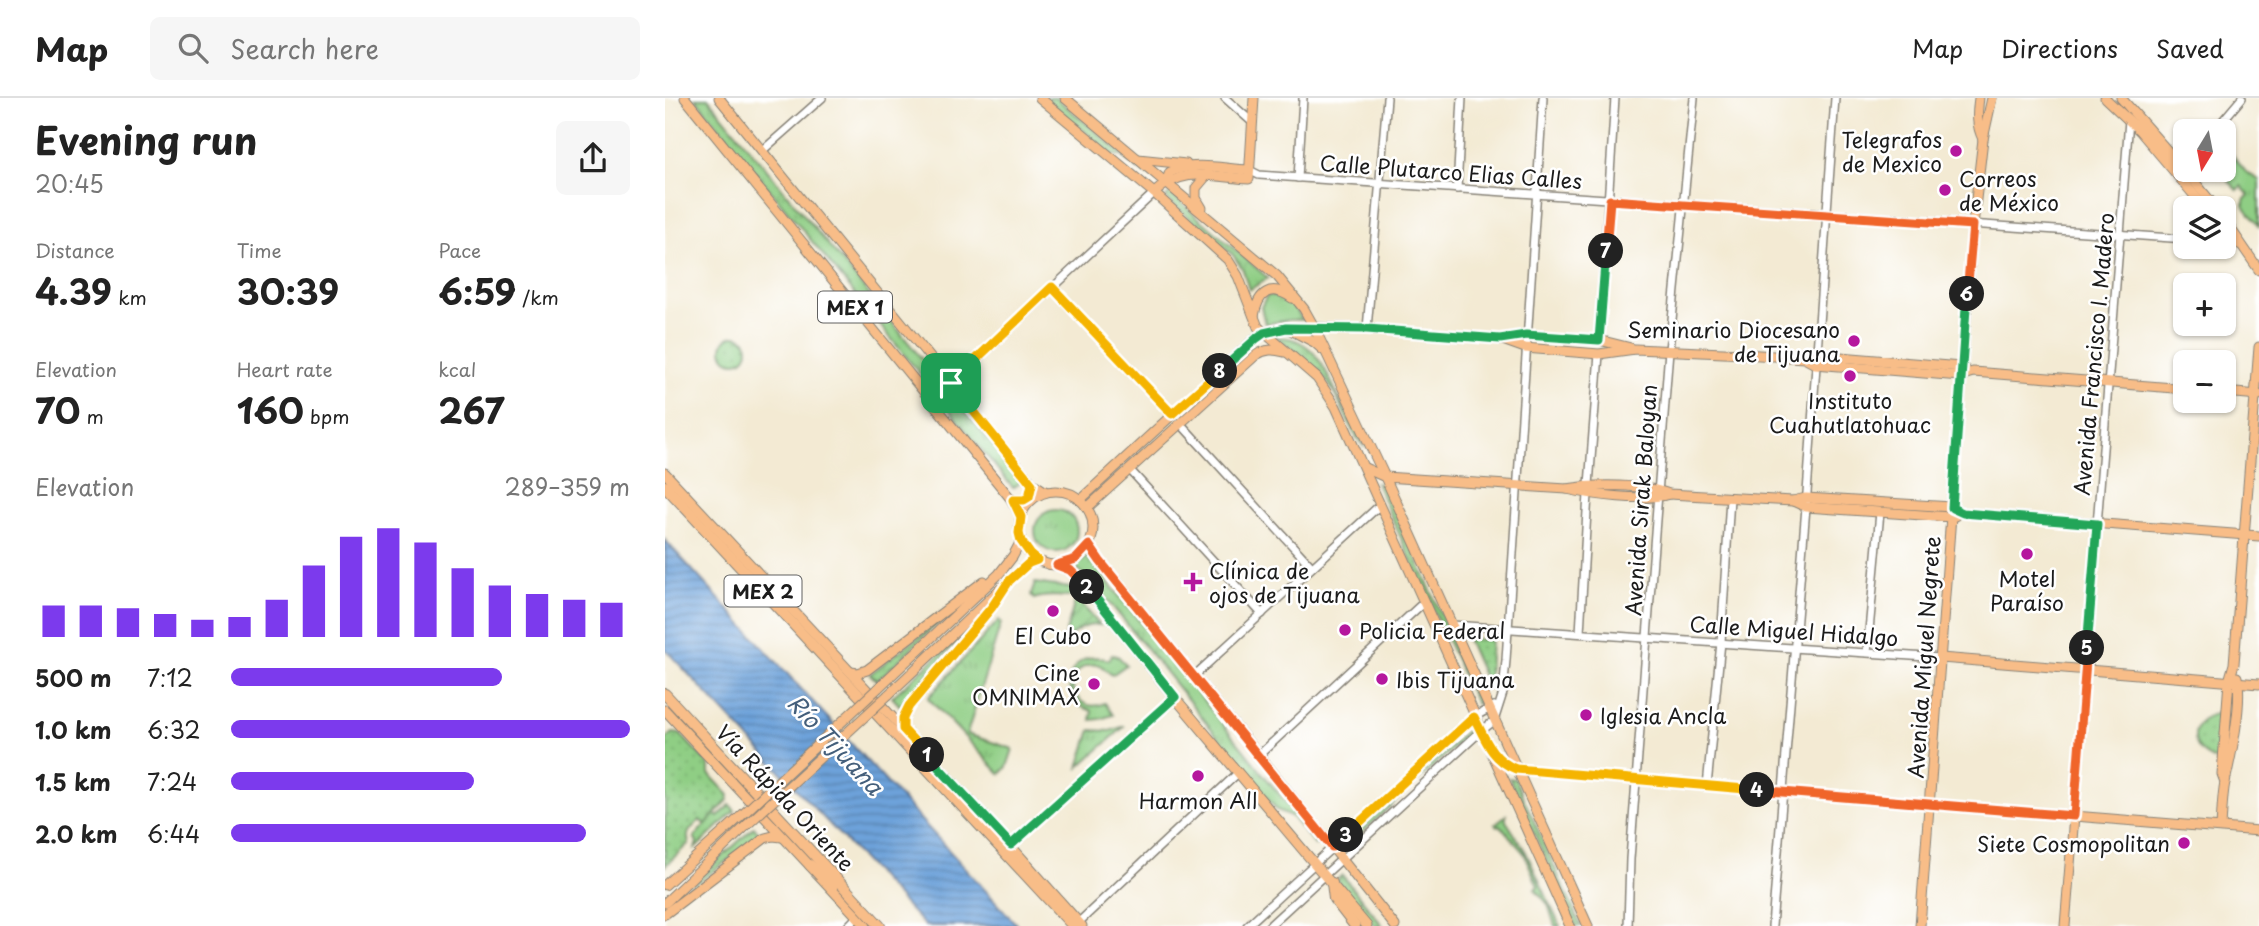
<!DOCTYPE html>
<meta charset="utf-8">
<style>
:root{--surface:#fff;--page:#f6f6f6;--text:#222;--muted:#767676;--line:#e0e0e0;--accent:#7c3aed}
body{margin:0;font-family:"Playpen Sans",sans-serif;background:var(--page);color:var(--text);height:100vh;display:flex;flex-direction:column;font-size:26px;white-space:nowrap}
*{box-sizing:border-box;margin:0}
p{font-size:23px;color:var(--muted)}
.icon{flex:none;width:38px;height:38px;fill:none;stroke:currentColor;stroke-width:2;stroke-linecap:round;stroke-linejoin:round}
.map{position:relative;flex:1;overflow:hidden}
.sheet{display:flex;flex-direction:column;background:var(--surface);width:665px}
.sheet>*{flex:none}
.needle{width:46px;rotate:190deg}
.fabs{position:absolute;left:1508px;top:21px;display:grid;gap:14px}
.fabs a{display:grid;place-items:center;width:63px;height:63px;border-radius:10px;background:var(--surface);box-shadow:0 2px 5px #0004;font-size:35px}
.pin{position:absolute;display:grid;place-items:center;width:60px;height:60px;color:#fff;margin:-30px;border-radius:14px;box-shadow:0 4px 10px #0006}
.km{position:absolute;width:35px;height:35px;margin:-18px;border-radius:50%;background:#222;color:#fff;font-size:19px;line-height:35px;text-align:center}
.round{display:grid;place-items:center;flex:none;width:74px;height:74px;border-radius:10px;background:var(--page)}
.summary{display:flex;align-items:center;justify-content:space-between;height:119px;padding:0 35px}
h1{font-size:38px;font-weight:700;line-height:52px}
.figures{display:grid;grid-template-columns:repeat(3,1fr);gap:10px;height:119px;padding:7px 35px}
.figures div{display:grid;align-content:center}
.figures b{font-size:35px;font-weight:700}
.figures small{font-size:19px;font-weight:400}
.figures p{font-size:19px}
.chart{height:196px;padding:14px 35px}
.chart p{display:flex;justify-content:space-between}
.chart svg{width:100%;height:126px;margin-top:7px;stroke:var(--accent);stroke-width:6}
ul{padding:0 35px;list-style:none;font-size:23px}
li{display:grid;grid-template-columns:112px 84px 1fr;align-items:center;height:52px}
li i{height:18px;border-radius:9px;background:var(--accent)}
header{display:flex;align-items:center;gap:42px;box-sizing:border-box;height:98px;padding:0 35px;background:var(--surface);border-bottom:2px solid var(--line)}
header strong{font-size:33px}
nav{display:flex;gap:38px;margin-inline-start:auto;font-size:24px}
.search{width:490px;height:63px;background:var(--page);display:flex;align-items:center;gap:18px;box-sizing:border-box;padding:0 24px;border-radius:10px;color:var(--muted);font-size:26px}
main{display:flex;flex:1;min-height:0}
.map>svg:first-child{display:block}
</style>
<header>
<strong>Map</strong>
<div class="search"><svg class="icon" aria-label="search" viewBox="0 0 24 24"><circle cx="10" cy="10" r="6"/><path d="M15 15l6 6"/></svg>Search here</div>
<nav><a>Map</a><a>Directions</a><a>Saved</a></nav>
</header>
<main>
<section class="sheet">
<div class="summary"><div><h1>Evening run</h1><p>20:45</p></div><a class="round"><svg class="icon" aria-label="share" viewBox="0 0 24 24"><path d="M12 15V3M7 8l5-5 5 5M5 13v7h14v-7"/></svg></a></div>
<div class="figures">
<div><p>Distance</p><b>4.39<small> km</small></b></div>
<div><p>Time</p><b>30:39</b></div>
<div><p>Pace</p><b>6:59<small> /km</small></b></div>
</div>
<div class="figures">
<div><p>Elevation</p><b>70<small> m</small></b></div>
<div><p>Heart rate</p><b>160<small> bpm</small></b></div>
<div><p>kcal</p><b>267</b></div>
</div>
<div class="chart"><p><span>Elevation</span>289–359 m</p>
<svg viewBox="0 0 160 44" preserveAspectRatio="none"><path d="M5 44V33M15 44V33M25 44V34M35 44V36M45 44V38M55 44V37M65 44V31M75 44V19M85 44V9M95 44V6M105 44V11M115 44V20M125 44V26M135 44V29M145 44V31M155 44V32"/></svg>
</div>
<ul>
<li><b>500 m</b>7:12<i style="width:68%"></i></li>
<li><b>1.0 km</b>6:32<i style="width:100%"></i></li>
<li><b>1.5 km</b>7:24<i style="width:61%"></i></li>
<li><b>2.0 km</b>6:44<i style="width:89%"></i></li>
</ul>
</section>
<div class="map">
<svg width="1594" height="828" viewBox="0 0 1594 828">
<defs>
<pattern id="grass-tufts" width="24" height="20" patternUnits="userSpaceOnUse" patternTransform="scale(1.75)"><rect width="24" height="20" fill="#8fce84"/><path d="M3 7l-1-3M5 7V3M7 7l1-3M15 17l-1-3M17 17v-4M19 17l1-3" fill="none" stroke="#7bb071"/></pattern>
<pattern id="park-dots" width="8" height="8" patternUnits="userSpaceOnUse" patternTransform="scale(1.75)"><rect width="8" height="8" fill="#8fce84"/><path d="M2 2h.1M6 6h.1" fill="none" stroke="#7bb071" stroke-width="1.8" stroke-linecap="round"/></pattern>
<pattern id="garden-furrows" width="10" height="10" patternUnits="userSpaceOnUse" patternTransform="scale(1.75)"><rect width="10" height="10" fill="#8fce84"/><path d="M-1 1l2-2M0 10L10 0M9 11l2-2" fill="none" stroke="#7bb071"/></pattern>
<pattern id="water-rules" width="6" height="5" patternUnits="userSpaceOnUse" patternTransform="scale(1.75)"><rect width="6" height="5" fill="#6da2da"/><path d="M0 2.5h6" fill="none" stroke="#5983b0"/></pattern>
</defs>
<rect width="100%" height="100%" fill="#fff"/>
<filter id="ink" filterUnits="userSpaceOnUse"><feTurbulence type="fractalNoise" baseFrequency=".0143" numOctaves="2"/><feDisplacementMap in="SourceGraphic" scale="14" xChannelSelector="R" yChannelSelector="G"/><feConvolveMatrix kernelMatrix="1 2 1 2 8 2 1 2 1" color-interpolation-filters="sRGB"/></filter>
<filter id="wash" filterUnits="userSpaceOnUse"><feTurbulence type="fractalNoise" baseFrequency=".00686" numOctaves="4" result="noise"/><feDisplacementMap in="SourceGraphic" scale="28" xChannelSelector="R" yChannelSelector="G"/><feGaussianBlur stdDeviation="1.57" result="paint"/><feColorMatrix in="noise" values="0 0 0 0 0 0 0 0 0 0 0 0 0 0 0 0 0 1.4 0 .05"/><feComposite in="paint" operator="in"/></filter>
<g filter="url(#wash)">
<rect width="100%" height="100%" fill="#f3ead3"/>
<g fill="url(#grass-tufts)" stroke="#567550" stroke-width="2">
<polygon points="30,0 43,0 357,383 348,390"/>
<polygon points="380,0 391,0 483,78 456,58 448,57"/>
<polygon points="1559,46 1581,74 1594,82 1594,128 1579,108 1579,102 1584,97 1576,88 1572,92 1554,72 1559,72"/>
<polygon points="506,96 603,180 584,192 578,172 568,157 502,101 501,98"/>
<path d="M604,197C622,198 629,208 638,222H624L600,226L596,209L601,199Z"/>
<path d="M611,239C647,238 659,268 672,296C681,315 692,330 700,350C685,335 679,312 668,293C654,269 632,255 611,239Z"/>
<polygon points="711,385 719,387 815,604 811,606"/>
<circle cx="391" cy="433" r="21"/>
<polygon points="422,458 653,744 650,747 626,718 612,712 448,509 410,468"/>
<path d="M370,485L405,490L411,497C395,501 384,495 369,501L366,497Z"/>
<polygon points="284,515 212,583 205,576"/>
<polygon points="334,522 336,525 302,636 348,651 342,669 335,676 263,600"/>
<polygon points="301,532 302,532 235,608 227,599"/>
<path d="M447,556L454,559L461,567L447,577L435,567C417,564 404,577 409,595L406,596C398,571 420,552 444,562Z"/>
<path d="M412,599C420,609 429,610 440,605L448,617L435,621L426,622L427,613L415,608L409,601Z"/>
<polygon points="460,628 414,669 426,632 445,633"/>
<polygon points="803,631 805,634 685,746 682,743"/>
<polygon points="844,680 850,681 916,828 911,828"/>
<polygon points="65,707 70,713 30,751 32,744 29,739 50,715 53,719"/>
<polygon points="841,717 841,723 861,754 895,828 890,828 883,806 870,791 873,788 859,755 835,727 832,728 830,726"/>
<polygon points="89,729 95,737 15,799 19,794"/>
<polygon points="677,777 718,828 710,828 672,782"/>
</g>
<g fill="url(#park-dots)" stroke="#567550" stroke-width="2">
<circle cx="70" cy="251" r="13"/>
<polygon points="802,541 826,542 823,589"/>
<path d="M1556,615L1552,662C1520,653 1524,618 1556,615Z"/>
<path d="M8,635L15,636L44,667V676L64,697L63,702L40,727L35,722C27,730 20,734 24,745L0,768V642Z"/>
</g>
<path fill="url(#garden-furrows)" stroke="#567550" stroke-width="2" d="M411,500L435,527C422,525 412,531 402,541L399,540Z"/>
<polygon fill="url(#water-rules)" stroke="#445f7b" stroke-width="2" points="0,442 353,828 260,828 0,551"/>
</g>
<g filter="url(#ink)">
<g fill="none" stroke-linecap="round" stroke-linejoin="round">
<g stroke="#888378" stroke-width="10">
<g id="minor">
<polyline points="560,0 587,24"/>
<polyline points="1549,33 1577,0"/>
<polyline points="97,53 157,0"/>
<polyline points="584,72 594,77 1521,141"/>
<polyline points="633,80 638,0"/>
<polyline points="792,91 797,0"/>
<polyline points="387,189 507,316"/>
<polyline points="702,231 722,0"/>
<polyline points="934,242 950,0"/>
<polyline points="286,285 489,95"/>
<polyline points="515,325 647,469"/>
<polyline points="465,372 597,516"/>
<polyline points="924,387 934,256"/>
<polyline points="787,527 1276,560"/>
<polyline points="915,535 923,396"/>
<polyline points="1202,554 1215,414"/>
<polyline points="529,578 715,407"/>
<polyline points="594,657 759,504"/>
<polyline points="851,671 971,682 1409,718 1464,22"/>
<polyline points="1042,688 1056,544 1065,400"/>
<polyline points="346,747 510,599"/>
<polyline points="414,824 573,675"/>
<polyline points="183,828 192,819"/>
<polyline points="582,828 809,619 829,608"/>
<polyline points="604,828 816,633 829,623 838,595 841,562 878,0"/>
<polyline points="963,828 965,761 1004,252 1029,0"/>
<polyline points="1107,828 1141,409 1170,0"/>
</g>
</g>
<g stroke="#888378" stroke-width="11">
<g id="major">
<polyline points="20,0 346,401 356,419"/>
<polyline points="54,0 367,385 381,394"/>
<polyline points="375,0 489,95 563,162 573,178 593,229 652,280 671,309 905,828"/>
<polyline points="400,0 612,178 639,211 649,229 720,379 923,828"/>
<path d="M1314,0C1312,15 1311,27 1318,41"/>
<polyline points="1440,0 1475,33 1540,110"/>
<polyline points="1456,0 1528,82 1551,110"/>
<polyline points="473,61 521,66"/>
<path d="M501,84L505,74C530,63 558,71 584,72"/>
<path d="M489,95C520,67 546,79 584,81L589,0"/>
<polyline points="537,110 531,100 531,90 542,77"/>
<polyline points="1559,121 1594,172"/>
<polyline points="1559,135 1565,141 1574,146"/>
<path d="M589,218C593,194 606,185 627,200"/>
<polyline points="622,230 649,244 658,252"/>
<polyline points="835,241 860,250 934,256 970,251 1080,256 1139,260 1150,266 1295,278 1308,274 1521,291"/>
<polyline points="1139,260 1151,257 1296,269 1300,271"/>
<polyline points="1559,294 1594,297"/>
<path d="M700,370L720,379L902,391C928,397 979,404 1004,396"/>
<polyline points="0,375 312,710 417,828"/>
<path d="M902,391C929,386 980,386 1004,396L1128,403L1141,400L1287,409L1298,415L1594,438"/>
<circle cx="391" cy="430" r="37"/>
<polyline points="415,402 586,244 599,235 611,231 649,229 702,231 835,241 861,237 934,242 966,250"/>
<polyline points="1128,403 1141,409 1286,419 1290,418"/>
<path d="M422,410L591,257C601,251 608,251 619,254"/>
<polyline points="424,447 435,463 601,666 730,828"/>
<polyline points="392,467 405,472 417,483 501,589 702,828"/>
<polyline points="1276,560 1594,586"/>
<polyline points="186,574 193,575 202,572 319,483"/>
<polyline points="213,590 334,476 348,458 356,443"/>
<polyline points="223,597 350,477 364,465 372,462"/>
<polyline points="0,612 201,828"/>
<polyline points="238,631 238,620 244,608 307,534 335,496"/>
<polyline points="1560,684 1557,676 1564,583 1569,566 1594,249"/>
<path d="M1556,729C1557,715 1557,699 1560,684C1566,658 1578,605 1572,579"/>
<polyline points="0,787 75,719"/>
<polyline points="0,805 83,726"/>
<polyline points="0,816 100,740 108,738 117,739"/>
<polyline points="1255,828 1308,127 1318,41 1327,0"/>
<polyline points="1400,828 1409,718 1594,733"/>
</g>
</g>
<g stroke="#888378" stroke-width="12">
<g id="highway">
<polyline points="0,388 408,828"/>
<polyline points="104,492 125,509"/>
<polyline points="0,596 215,828"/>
<polyline points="270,666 285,687"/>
<polyline points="145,767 169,786"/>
<polyline points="667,785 669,801 690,828"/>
</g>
</g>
<use href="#minor" stroke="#fff" stroke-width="7"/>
<use href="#major" stroke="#f8bd88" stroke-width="9"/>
<use href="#highway" stroke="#f8bd88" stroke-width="10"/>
<g stroke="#888378" stroke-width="11" stroke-linecap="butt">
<g id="major-bridge">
<polyline points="75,719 213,590"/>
<polyline points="83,726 223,597"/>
</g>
</g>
<use href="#major-bridge" stroke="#f8bd88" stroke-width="9"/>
</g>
</g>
<g fill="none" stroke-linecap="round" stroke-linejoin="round" filter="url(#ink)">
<g stroke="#fff" stroke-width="14">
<polyline id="split-1" points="262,657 238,631 238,620 244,608 327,509 344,483 364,465 372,462 366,457 356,443 354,435 356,419 348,402 359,402 364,399 367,386 286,285"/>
</g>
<g stroke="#fff" stroke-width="14">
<polyline id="split-2" points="262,657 346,747 510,599 422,489"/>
</g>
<g stroke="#fff" stroke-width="14">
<polyline id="split-3" points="422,489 405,472 392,467 411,461 424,447 435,463 667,749 681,737"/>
</g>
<g stroke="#fff" stroke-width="14">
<path id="split-4" d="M681,737L809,619C820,641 827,662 851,671L1092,692"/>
</g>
<g stroke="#fff" stroke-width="14">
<polyline id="split-5" points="1092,692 1409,718 1422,550"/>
</g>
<g stroke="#fff" stroke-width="14">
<polyline id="split-6" points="1302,196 1287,410 1298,415 1432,426 1422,550"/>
</g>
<g stroke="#fff" stroke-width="14">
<polyline id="split-7" points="941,153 945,102 1308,127 1302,196"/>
</g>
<g stroke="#fff" stroke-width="14">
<polyline id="split-8" points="555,273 592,240 599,235 621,230 702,231 835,241 861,237 934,242 941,153"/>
</g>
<g stroke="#fff" stroke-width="14">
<polyline id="split-9" points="286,285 387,189 507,316 555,273"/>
</g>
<use href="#split-1" stroke="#f5b400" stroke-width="9"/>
<use href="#split-2" stroke="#22a559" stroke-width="9"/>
<use href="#split-3" stroke="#f0652b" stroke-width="9"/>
<use href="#split-4" stroke="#f5b400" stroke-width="9"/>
<use href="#split-5" stroke="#f0652b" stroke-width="9"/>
<use href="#split-6" stroke="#22a559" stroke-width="9"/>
<use href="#split-7" stroke="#f0652b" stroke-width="9"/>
<use href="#split-8" stroke="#22a559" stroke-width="9"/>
<use href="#split-9" stroke="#f5b400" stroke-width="9"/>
</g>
<g fill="#b5179e" stroke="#fff" stroke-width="2.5">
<circle cx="1291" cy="53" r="7"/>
<circle cx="1280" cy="92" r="7"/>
<circle cx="1189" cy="243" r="7"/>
<circle cx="1185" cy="278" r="7"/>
<circle cx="1362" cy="456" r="7"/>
<path d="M524.5 473.5h7v7h7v7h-7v7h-7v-7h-7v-7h7z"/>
<circle cx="388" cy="513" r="7"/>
<circle cx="680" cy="532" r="7"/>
<circle cx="717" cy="581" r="7"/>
<circle cx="429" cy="586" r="7"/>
<circle cx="921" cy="617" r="7"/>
<circle cx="533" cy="678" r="7"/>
<circle cx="1519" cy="745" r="7"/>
</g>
<g text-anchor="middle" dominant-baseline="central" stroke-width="5" stroke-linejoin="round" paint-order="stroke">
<g fill="#fff" stroke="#606060" stroke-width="2">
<rect x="153" y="193.5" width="74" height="31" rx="5"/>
<rect x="59.5" y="477.5" width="77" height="31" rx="5"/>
</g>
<g font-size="19" font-weight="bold" fill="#1c1c1c">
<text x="190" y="209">MEX 1</text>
<text x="98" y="493">MEX 2</text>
</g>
<g font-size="21" fill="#1c1c1c" stroke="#fff" text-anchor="start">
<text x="1277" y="41" text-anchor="end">Telegrafos<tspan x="1277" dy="24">de Mexico</tspan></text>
<text x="1294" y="80">Correos<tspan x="1294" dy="24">de México</tspan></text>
<text x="1175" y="231" text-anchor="end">Seminario Diocesano<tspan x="1175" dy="24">de Tijuana</tspan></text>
<text x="1185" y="302" text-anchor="middle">Instituto<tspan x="1185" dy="24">Cuahutlatohuac</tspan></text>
<text x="544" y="472">Clínica de<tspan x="544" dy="24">ojos de Tijuana</tspan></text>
<text x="1362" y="480" text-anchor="middle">Motel<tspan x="1362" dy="24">Paraíso</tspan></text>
<text x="694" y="532">Policia Federal</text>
<text x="388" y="537" text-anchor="middle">El Cubo</text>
<text x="415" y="574" text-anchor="end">Cine<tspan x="415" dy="24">OMNIMAX</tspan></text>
<text x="731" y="581">Ibis Tijuana</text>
<text x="935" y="617">Iglesia Ancla</text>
<text x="533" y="702" text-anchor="middle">Harmon All</text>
<text x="1505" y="745" text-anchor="end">Siete Cosmopolitan</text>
</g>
<g font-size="21" fill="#1c1c1c" stroke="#fff">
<text transform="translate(786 73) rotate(4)">Calle Plutarco Elias Calles</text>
<text transform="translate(1428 256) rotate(-85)">Avenida Francisco I. Madero</text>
<text transform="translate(975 402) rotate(-86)">Avenida Sirak Baloyan</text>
<text transform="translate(1129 532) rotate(4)">Calle Miguel Hidalgo</text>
<text transform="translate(1258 559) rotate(-86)">Avenida Miguel Negrete</text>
<text transform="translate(121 699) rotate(47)">Vía Rápida Oriente</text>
</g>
<g font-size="23" font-style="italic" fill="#445f7b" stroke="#fff">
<text transform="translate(171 646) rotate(47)">Río Tijuana</text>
</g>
</g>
</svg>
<div class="fabs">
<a><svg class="needle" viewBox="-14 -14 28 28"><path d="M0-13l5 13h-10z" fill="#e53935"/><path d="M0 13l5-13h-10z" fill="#767676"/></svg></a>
<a><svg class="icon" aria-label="layers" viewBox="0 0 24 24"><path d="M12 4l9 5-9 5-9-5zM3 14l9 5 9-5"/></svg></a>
<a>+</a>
<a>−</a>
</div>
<div class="pin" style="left:286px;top:285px;background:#1e9e55"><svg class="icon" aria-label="arrive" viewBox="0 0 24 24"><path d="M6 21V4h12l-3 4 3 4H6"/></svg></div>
<b class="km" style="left:262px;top:657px">1</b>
<b class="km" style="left:422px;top:489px">2</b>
<b class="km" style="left:681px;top:737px">3</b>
<b class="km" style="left:1092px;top:692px">4</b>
<b class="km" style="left:1422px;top:550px">5</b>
<b class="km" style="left:1302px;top:196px">6</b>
<b class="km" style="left:941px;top:153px">7</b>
<b class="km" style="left:555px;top:273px">8</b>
</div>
</main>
